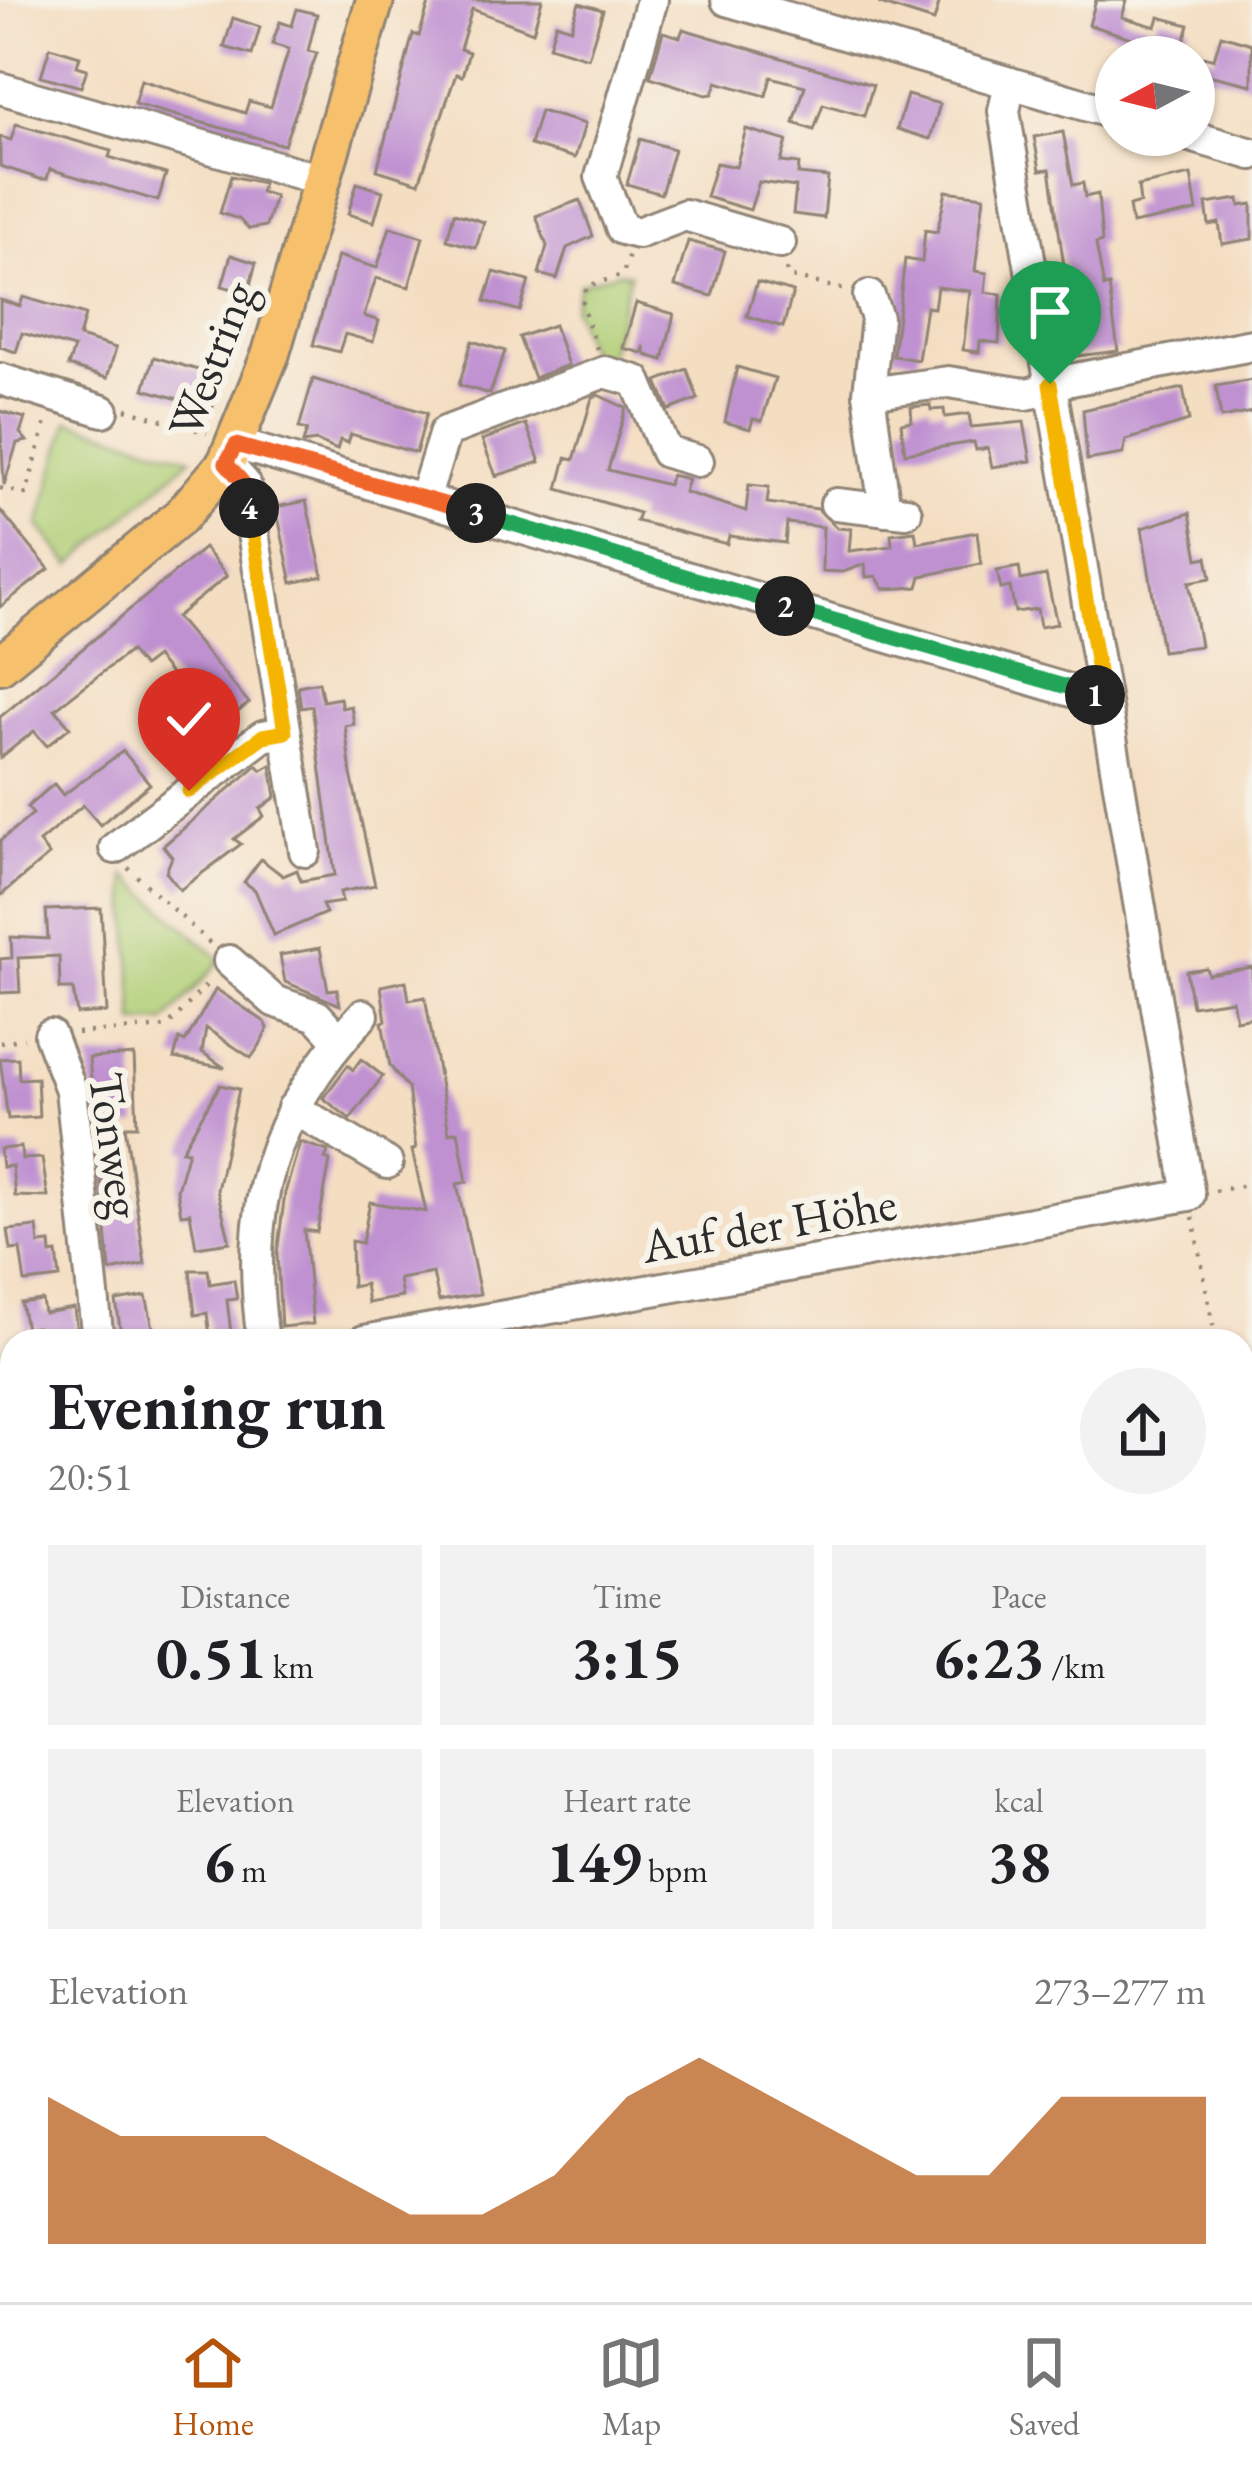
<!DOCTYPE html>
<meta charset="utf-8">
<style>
:root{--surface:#fff;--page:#f2f2f2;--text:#202124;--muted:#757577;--line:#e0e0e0;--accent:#b45309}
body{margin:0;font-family:"EB Garamond",serif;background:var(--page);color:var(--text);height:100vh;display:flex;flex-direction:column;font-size:45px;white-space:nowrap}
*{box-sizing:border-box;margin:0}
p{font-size:39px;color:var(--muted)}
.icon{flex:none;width:66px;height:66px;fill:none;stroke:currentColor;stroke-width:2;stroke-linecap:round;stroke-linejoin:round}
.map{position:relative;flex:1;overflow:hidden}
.panel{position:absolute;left:0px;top:1329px;width:1254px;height:975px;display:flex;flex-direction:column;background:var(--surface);border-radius:36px 36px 0 0;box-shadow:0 3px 9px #0004}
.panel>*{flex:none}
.needle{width:78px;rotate:263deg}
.buttons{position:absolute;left:1095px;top:36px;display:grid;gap:24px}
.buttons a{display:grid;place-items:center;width:120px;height:120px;border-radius:50%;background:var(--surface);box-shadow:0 3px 9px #0004;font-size:60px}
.pin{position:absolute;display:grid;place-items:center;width:102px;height:102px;color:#fff;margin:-123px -51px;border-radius:50% 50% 50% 0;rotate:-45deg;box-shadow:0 0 12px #0007}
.pin .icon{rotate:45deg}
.km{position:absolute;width:60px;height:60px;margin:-30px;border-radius:50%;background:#222;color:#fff;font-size:33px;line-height:60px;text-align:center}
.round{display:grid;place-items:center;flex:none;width:126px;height:126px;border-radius:63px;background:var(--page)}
.overview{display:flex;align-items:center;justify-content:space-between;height:204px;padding:0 48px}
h1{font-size:66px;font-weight:700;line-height:90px}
.stats{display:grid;grid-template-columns:repeat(3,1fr);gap:18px;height:204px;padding:12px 48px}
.stats div{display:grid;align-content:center;border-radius:0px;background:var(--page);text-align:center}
.stats b{font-size:60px;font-weight:700}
.stats small{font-size:33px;font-weight:400}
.stats p{font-size:33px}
.chart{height:336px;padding:24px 48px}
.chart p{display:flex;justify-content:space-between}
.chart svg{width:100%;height:216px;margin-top:12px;fill:var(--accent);opacity:.7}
.tabs{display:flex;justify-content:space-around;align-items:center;height:168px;border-top:3px solid var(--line);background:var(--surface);font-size:33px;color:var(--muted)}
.tabs a{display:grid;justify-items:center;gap:6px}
.tabs .active{color:var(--accent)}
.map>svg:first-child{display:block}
</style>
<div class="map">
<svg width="1252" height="2302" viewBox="0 0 1252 2302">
<rect width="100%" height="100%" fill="#f7f3e8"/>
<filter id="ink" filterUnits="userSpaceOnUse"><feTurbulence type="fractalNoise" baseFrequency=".00833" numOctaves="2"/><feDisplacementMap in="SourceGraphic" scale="24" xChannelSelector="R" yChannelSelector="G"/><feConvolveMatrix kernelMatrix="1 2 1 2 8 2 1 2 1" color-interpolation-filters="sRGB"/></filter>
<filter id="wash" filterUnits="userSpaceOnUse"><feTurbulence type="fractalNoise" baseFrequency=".004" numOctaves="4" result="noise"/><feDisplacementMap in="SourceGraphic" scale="48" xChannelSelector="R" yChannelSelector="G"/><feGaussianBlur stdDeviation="2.7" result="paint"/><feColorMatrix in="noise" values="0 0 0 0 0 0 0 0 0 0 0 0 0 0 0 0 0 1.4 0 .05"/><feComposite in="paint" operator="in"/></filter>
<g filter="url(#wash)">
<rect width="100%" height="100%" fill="#f4dec2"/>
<g fill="#b1cf77" stroke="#6e7d51" stroke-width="3">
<polygon points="618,272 630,274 607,362 594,366 573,309 580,284"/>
<polygon points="68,421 191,458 71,565 39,526"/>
<polygon points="126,875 221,960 165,1022 135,1023"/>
<polygon points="1242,1549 1252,1603 1252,1990 1242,1990"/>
<polygon points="169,2292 538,2292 544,2302 170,2302"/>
</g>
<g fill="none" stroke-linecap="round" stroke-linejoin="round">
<polyline stroke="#53afd1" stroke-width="6" points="0,2067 12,2067"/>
</g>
<g id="blocks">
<g fill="#bf91d1">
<polygon points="430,0 542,0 533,32 472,9 460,49 469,52 462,76 456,74 419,183 377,170 413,34 419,36"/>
<polygon points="881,0 940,0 934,21 880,4"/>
<polygon points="1096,0 1127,0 1122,17 1156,27 1159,17 1189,25 1181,53 1089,25"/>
<polygon points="579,3 603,10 588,58 549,46 556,23 571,28"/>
<polygon points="297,9 317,14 308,51 317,53 284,145 134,104 141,80 245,113 249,101 271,107 289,49 272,44 280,22 292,26"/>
<polygon points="233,18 260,27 252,55 224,47"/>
<polygon points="683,29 873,85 864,116 823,104 814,130 794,123 805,86 771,77 766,96 717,82 713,94 706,95 650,77 663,32 680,37"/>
<polygon points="1221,35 1252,44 1252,85 1199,73 1204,56 1214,59"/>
<polygon points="50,47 80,56 77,66 87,69 81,87 41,76"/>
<polygon points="907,95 940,104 930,139 897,129"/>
<polygon points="540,111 585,124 575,158 530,145"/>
<polygon points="16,124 111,151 109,157 166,174 158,201 50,169 47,179 40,179 0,166 0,137 11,140"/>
<polygon points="746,129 787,141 781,162 799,164 798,174 828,177 824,218 793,214 796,187 759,182 750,210 706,197 716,163 736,167"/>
<polygon points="1063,132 1073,185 1083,183 1085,197 1098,194 1102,242 1096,244 1104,287 1109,286 1118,351 1077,356 1050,169 1040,170 1034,137"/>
<polygon points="640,139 674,149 661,194 627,184"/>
<polygon points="1191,175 1197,211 1132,224 1129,206 1140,203 1138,186"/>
<polygon points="231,176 263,183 260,192 275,196 266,226 249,229 239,219 220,213"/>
<polygon points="357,183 383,191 374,222 348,214"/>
<polygon points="946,191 984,196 975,271 987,273 985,292 1001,294 999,343 980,341 979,352 963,350 970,291 937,287 934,308 926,307 918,360 893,356 905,259 922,262 925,230 937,232"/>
<polygon points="1239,199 1240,206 1252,204 1252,239 1222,244 1219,223 1209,225 1206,204"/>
<polygon points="580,200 593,236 567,248 557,279 539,274 547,246 536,216"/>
<polygon points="454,213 484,222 476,248 447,240"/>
<polygon points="390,227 423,237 409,287 376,278 364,316 379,321 373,342 345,334 339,352 313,345 338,256 377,268"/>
<polygon points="688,241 725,251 712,296 675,286"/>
<polygon points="231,255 256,263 248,293 222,286"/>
<polygon points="494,272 529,281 520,311 485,301"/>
<polygon points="757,282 793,292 783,327 747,316"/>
<polygon points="23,297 85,315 79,337 116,348 107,378 68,366 74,348 22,333 16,352 0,347 0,300 20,306"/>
<polygon points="636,303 674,314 663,360 646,355 644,348 642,353 623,348"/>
<polygon points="554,325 568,365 534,378 519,337"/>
<polygon points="472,341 505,351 490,394 459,385"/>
<polygon points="154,357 222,377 212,409 144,389"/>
<polygon points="737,367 775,378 762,421 753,419 750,429 725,422"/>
<polygon points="687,369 698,399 669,410 657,381"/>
<polygon points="313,379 427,413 416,453 351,434 348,443 340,440 337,450 316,441 303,443 307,430 299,428"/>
<polygon points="1252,380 1252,412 1221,418 1216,386"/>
<polygon points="1183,388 1189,421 1126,440 1123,454 1087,460 1083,410"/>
<polygon points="598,395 626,408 608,470 668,485 671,475 688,479 684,492 746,511 749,485 769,487 767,503 818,509 837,528 851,529 849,551 892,546 891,534 915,531 917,543 977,532 981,564 921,576 918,587 884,589 876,576 866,577 865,564 843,572 822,571 823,527 787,523 785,543 729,536 727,544 636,521 639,513 558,489 566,458 574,460 592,398"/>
<polygon points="930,405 931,410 944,409 945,417 969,414 971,427 1024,422 1031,461 992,467 988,448 976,450 974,442 905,453 901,423 912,421 911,407"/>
<polygon points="0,411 25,418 20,433 27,441 17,443 4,485"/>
<polygon points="526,424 540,462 496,476 482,440"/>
<polygon points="306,501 323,576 292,583 276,507"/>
<polygon points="0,510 49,569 0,607"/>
<polygon points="1190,513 1198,559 1207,557 1211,578 1189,582 1200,646 1162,651 1142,528"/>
<polygon points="204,548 227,576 176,617 249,703 200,742 174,710 189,697 156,657 143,667 130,651 55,709 70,727 47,746 34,731 0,758 0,717"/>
<polygon points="1019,567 1021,580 1046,575 1057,624 1040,627 1037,609 1015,612 1010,587 1001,589 997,571"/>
<polygon points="319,682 323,701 340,698 342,708 351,706 354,724 345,726 351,774 375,885 340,892 342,902 322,905 326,913 274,935 255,890 244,882 261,859 283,876 297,870 301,881 335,875 312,706 301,708 298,686"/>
<polygon points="123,751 150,784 100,825 83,805 39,842 49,855 0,896 0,841 33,814 27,807 54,784 63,795"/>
<polygon points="257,765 262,770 271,765 276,797 260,809 264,816 234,839 241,844 180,890 166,872 172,857 163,846"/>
<polygon points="101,908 107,1012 77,1014 73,989 60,989 59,956 18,958 20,992 0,993 0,959 12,958 11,937 48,939 46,910"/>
<polygon points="320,948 328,990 337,989 340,1005 285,982 280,955"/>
<polygon points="1252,967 1252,1017 1236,1020 1232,1000 1192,1006 1186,971 1206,968 1208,974"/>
<polygon points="406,981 409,1000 425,997 449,1133 458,1131 467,1182 457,1184 480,1294 439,1301 433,1273 399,1279 402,1297 368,1303 365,1284 352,1287 351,1241 362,1243 370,1202 426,1212 412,1150 416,1149 408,1088 390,1066 382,1022 386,1021 381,986"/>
<polygon points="216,989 265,1022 268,1028 260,1045 251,1058 206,1028 202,1052 225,1068 174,1058 179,1039 185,1042"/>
<polygon points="134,1055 137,1126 125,1126 145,1264 110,1271 89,1058"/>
<polygon points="18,1058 19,1079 37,1078 39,1117 8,1119 0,1059"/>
<polygon points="361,1059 383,1076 350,1119 323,1098 348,1065 353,1070"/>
<polygon points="220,1085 239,1089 217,1190 230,1242 196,1247 190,1213 181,1214 177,1189 188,1151 182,1150"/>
<polygon points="300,1142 328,1151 325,1159 330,1161 317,1232 304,1230 313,1324 281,1327 277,1254 285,1193"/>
<polygon points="21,1147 22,1159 42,1158 48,1197 15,1196 12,1166 2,1167 0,1149"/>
<polygon points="37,1227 39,1244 50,1243 51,1254 57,1253 60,1278 25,1282 20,1249 11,1250 8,1230"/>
<polygon points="190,1270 208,1270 210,1284 234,1280 237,1299 227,1300 231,1333 210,1336 207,1313 195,1315"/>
<polygon points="146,1296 156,1341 122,1341 116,1301"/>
<polygon points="42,1300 44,1313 74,1308 78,1341 38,1341 36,1327 26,1329 21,1303"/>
</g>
</g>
</g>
<g filter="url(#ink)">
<use href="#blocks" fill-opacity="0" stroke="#908476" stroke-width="3"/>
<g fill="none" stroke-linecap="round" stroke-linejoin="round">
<g stroke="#908476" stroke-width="36">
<g id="minor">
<polyline points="652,0 601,177 622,229 638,233 685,215 780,243"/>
<polyline points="727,0 1116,114"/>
<polyline points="0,88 322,180"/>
<polyline points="1187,135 1252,154"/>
<polyline points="869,296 877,318 869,393 885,510"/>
<polyline points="0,379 103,411"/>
<polyline points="1050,384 1252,345"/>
<polyline points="869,393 948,382 1026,394 1051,389"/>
<polyline points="236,444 1085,695 1102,695"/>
<polyline points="226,463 245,484 305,851"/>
<polyline points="425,497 445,432 605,372 636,381 666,452 698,461"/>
<polyline points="836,504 906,512"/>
<polyline points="115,848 263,736 285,732"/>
<polyline points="229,961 274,1001 317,1016 340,1041"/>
<polyline points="50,1035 71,1090 98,1341"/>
<polyline points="293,1108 387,1163"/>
<path d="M263,1341C244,1205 269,1117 363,1015"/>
<polyline points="364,1341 1189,1195 1004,111 1010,83"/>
<polyline points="0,1404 12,1402"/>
<polyline points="0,2050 12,2050"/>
<polyline points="1242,2279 1252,2278"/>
<polyline points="826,2302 1003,2292"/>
</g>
</g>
<g stroke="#908476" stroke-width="42">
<g id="major">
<polyline points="0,665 181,516 226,463 271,353 375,0"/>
<polyline points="0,1598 12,1607"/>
<polyline points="563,2292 569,2302"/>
</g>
</g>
<g stroke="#908476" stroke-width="4.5" stroke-dasharray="3 9" stroke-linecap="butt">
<polyline points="786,269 788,276 846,290"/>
<polyline points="597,349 582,305 587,286 623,275 629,254"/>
<polyline points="126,409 207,433"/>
<polyline points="0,488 26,494 46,422"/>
<polyline points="128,868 212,945"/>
<polyline points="77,1033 167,1027 212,979"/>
<polyline points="0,1043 24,1038"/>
<polyline points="1215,1191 1252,1184"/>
<polyline points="1193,1217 1216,1341"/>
<polyline points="1242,1481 1252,1535"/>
<polyline points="161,2292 162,2302"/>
</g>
<use href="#minor" stroke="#fff" stroke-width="30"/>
<use href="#major" stroke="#f7c06c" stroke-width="36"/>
</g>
</g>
<g fill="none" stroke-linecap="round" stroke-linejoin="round" filter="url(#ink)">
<g stroke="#fff" stroke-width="24">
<polyline id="split-1" points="1050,384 1102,695 1095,695"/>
</g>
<g stroke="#fff" stroke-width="24">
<polyline id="split-2" points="785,606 1095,695"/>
</g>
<g stroke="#fff" stroke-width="24">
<polyline id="split-3" points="476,513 785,606"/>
</g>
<g stroke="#fff" stroke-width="24">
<polyline id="split-4" points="249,508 244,484 226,463 236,445 476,513"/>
</g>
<g stroke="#fff" stroke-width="24">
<polyline id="split-5" points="189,791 263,736 285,732 249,508"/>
</g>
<use href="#split-1" stroke="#f5b400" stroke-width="15"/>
<use href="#split-2" stroke="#22a559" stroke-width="15"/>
<use href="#split-3" stroke="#22a559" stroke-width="15"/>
<use href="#split-4" stroke="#f0652b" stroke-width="15"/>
<use href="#split-5" stroke="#f5b400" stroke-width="15"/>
</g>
<g text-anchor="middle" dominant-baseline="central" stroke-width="12" stroke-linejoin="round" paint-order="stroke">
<g font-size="48" fill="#2b2b2b" stroke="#f7f3e8">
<text transform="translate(211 359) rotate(-69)">Westring</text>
<text transform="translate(116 1145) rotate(82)">Tonweg</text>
<text transform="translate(769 1224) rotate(-10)">Auf der Höhe</text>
</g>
</g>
</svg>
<div class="buttons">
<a><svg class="needle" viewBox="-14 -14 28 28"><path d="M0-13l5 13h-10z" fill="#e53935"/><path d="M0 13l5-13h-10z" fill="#757577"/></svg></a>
</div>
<div class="pin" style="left:1050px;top:384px;background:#1e9e55"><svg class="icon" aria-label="arrive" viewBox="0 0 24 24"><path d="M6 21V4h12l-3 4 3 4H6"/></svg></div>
<div class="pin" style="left:189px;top:791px;background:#d93025"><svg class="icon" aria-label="check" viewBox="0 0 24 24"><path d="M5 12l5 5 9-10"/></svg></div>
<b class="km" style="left:1095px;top:695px">1</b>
<b class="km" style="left:785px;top:606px">2</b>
<b class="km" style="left:476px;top:513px">3</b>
<b class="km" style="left:249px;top:508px">4</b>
<section class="panel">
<div class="overview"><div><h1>Evening run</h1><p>20:51</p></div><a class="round"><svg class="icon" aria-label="share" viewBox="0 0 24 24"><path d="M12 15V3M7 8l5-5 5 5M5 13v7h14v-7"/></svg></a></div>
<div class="stats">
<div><p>Distance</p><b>0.51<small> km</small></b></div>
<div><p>Time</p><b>3:15</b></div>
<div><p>Pace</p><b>6:23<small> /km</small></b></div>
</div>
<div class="stats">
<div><p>Elevation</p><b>6<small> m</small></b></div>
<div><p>Heart rate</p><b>149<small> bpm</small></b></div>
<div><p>kcal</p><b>38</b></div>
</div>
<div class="chart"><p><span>Elevation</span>273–277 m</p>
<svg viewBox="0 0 160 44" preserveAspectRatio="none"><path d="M0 44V14L10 22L20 22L30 22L40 30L50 38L60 38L70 30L80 14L90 6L100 14L110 22L120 30L130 30L140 14L150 14L160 14V44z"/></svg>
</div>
</section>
</div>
<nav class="tabs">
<a class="active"><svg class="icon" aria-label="home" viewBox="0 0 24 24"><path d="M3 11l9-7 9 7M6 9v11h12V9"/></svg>Home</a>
<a><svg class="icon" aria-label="map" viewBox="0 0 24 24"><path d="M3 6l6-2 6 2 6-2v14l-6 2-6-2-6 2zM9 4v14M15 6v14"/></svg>Map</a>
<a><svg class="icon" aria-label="saved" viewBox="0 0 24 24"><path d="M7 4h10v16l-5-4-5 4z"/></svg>Saved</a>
</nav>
